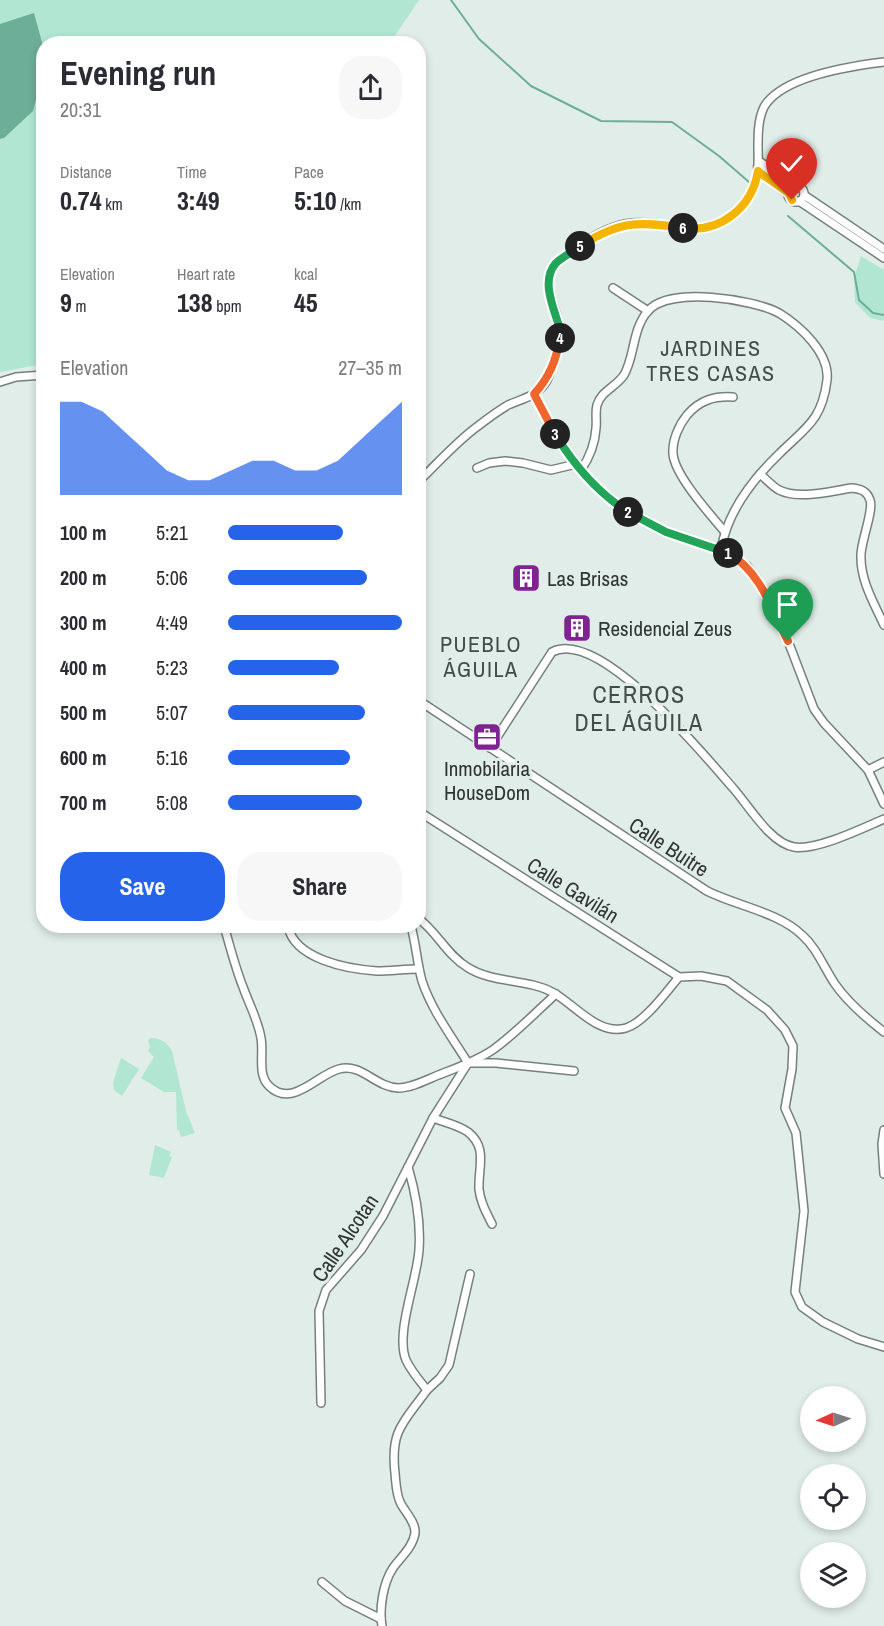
<!DOCTYPE html>
<meta charset="utf-8">
<style>
:root{--surface:#fff;--page:#f7f7f7;--text:#2b2b33;--muted:#7c7c81;--accent:#2563eb}
body{margin:0;font-family:"Archivo Narrow",sans-serif;background:var(--page);color:var(--text);height:100vh;display:flex;flex-direction:column;font-size:22px;white-space:nowrap}
*{box-sizing:border-box;margin:0}
p{font-size:20px;color:var(--muted)}
.icon{flex:none;width:33px;height:33px;fill:none;stroke:currentColor;stroke-width:2;stroke-linecap:round;stroke-linejoin:round}
.map{position:relative;flex:1;overflow:hidden}
.drawer{position:absolute;left:36px;top:36px;width:390px;height:897px;display:flex;flex-direction:column;background:var(--surface);border-radius:24px;box-shadow:0 3px 9px #0003}
.drawer>*{flex:none}
.needle{width:39px;rotate:267deg}
.tools{position:absolute;left:800px;top:1386px;display:grid;gap:12px}
.tools a{display:grid;place-items:center;width:66px;height:66px;border-radius:50%;background:var(--surface);box-shadow:0 3px 9px #0003;font-size:30px}
.pin{position:absolute;display:grid;place-items:center;width:51px;height:51px;color:#fff;margin:-62px -26px;border-radius:50% 50% 50% 0;rotate:-45deg;box-shadow:0 0 6px #0007}
.pin .icon{rotate:45deg}
.km{position:absolute;width:30px;height:30px;margin:-15px;border-radius:50%;background:#222;color:#fff;font-size:16px;line-height:30px;text-align:center}
.round{display:grid;place-items:center;flex:none;width:63px;height:63px;border-radius:24px;background:var(--page)}
.headline{display:flex;align-items:center;justify-content:space-between;height:102px;padding:0 24px}
h1{font-size:33px;font-weight:700;line-height:45px}
.metrics{display:grid;grid-template-columns:repeat(3,1fr);gap:9px;height:102px;padding:6px 24px}
.metrics div{display:grid;align-content:center}
.metrics b{font-size:26px;font-weight:700}
.metrics small{font-size:16px;font-weight:400}
.metrics p{font-size:16px}
.chart{height:168px;padding:12px 24px}
.chart p{display:flex;justify-content:space-between}
.chart svg{width:100%;height:108px;margin-top:6px;fill:var(--accent);opacity:.7}
.primary-button{display:flex;gap:12px;margin-top:auto;padding:12px 24px}
.primary-button a{flex:1;height:69px;border-radius:24px;background:var(--accent);color:#fff;font-size:24px;font-weight:700;line-height:69px;text-align:center}
.primary-button a+a{background:var(--page);color:var(--text)}
ul{padding:0 24px;list-style:none;font-size:20px}
li{display:grid;grid-template-columns:96px 72px 1fr;align-items:center;height:45px}
li i{height:15px;border-radius:8px;background:var(--accent)}
.map>svg:first-child{display:block}
</style>
<div class="map">
<svg width="884" height="1626" viewBox="0 0 884 1626">
<rect width="100%" height="100%" fill="#e1ede8"/>
<g fill="#b1e6d3">
<polygon points="0,0 419,0 390,43 44,44 43,364 0,372"/>
<polygon points="861,256 884,270 884,321 870,318 855,302 854,278"/>
<path d="M151,1038C160,1038 168,1043 172,1051L186,1111L195,1133L181,1137L179,1130H177L176,1092H164L141,1078L154,1057L148,1051L150,1047L148,1040Z"/>
<polygon points="121,1058 139,1069 122,1096 114,1090 113,1083"/>
<polygon points="155,1145 171,1152 169,1156 172,1157 164,1178 149,1175"/>
</g>
<polygon fill="#6dae99" points="34,13 43,46 43,73 33,111 4,138 0,139 0,24"/>
<g fill="none" stroke-linecap="round" stroke-linejoin="round">
<g stroke="#6dae99" stroke-width="2">
<polyline points="451,0 479,39 531,86 601,121 672,122 719,156 749,182"/>
<polyline points="788,216 854,272 859,300 873,313 884,315"/>
</g>
<g stroke="#75807c" stroke-width="10">
<g id="minor">
<polyline points="759,161 794,186"/>
<polyline points="758,171 789,193"/>
<circle cx="796" cy="194" r="8"/>
<polyline points="804,195 884,249"/>
<polyline points="799,201 884,258"/>
<polyline points="613,288 648,311"/>
<polyline points="0,382 16,377 44,375"/>
<polyline points="534,395 558,438 581,470 598,489 620,506 666,532 721,550 747,566 757,579 788,641 814,709 824,723 868,770 884,804"/>
<polyline points="477,468 489,463 505,461 523,463 551,470 576,464"/>
<path d="M581,470C590,457 595,444 596,428C597,420 595,413 597,405C601,391 616,387 624,375C635,356 632,329 648,311C669,286 753,299 779,313C800,326 830,353 827,380C822,421 805,428 779,454C752,480 727,512 721,550"/>
<path d="M760,474C766,479 772,486 779,490C799,500 831,491 852,488C861,489 867,491 870,500C874,510 861,541 861,555C860,580 874,603 884,625"/>
<path d="M418,482C438,463 456,442 478,426C487,419 498,411 508,405C522,399 537,396 546,382C549,377 551,370 553,365C557,356 560,345 560,334C561,311 535,282 558,262C576,246 602,229 625,224C668,217 700,245 738,210C757,193 759,171 758,148C758,135 758,119 764,107C782,76 851,66 884,62"/>
<path d="M724,531C710,514 675,476 673,454C672,440 679,425 687,415C700,400 714,396 733,397"/>
<path d="M418,700L707,891C737,906 778,912 802,935C817,948 824,968 835,984C848,1003 866,1018 884,1032"/>
<path d="M490,748L552,652C599,627 704,755 733,788C749,806 770,843 794,847C816,851 863,828 884,819"/>
<polyline points="868,770 884,762"/>
<polyline points="418,811 679,977 701,976 727,981 767,1010 785,1030 793,1046 792,1069 785,1108 796,1133 804,1211 795,1292 802,1307 823,1322 858,1339 884,1347"/>
<path d="M418,918C437,932 447,955 467,967C493,984 527,978 554,993C576,1006 599,1036 626,1028C645,1022 666,992 679,977"/>
<path d="M224,926C230,946 235,967 243,987C249,1004 258,1020 261,1038C264,1054 257,1074 269,1086C292,1109 318,1074 339,1069C362,1063 375,1087 398,1088C411,1088 424,1081 436,1076C456,1068 477,1061 494,1049C516,1033 536,1012 556,994"/>
<path d="M288,926C294,959 347,969 377,971C391,971 405,969 419,969"/>
<polyline points="470,1063 496,1063 574,1071"/>
<path d="M433,1118C444,1122 458,1125 468,1132C488,1148 478,1167 479,1189C480,1201 486,1212 492,1224"/>
<polyline points="884,1130 882,1144 884,1174"/>
<polyline points="427,1390 440,1378 449,1365 470,1274"/>
<polyline points="321,1403 319,1311 326,1290 361,1250 383,1216 408,1167"/>
<polyline points="322,1582 345,1601 381,1619"/>
<path d="M382,1626C379,1609 383,1583 393,1568C401,1557 413,1547 415,1533C416,1523 406,1513 401,1504C396,1495 396,1483 395,1473C390,1430 404,1422 427,1390C419,1380 411,1371 406,1360C395,1333 417,1281 419,1250C421,1221 416,1194 408,1167L433,1118L468,1063C452,1037 432,1011 422,981C417,963 416,944 411,926"/>
</g>
</g>
<use href="#minor" stroke="#fff" stroke-width="7"/>
</g>
<g fill="none" stroke-linecap="round" stroke-linejoin="round">
<g stroke="#fff" stroke-width="12">
<path id="split-1" d="M728,553C760,571 772,609 788,641"/>
</g>
<g stroke="#fff" stroke-width="12">
<polyline id="split-2" points="628,512 666,532 728,553"/>
</g>
<g stroke="#fff" stroke-width="12">
<path id="split-3" d="M555,434C574,465 598,493 628,512"/>
</g>
<g stroke="#fff" stroke-width="12">
<path id="split-4" d="M555,434L534,394C549,378 556,361 560,338"/>
</g>
<g stroke="#fff" stroke-width="12">
<path id="split-5" d="M560,338L561,333C556,312 539,282 556,263C562,257 573,252 580,246"/>
</g>
<g stroke="#fff" stroke-width="12">
<path id="split-6" d="M580,246C620,221 637,221 683,228"/>
</g>
<g stroke="#fff" stroke-width="12">
<path id="split-7" d="M683,228C720,233 752,208 758,171L760,173"/>
</g>
<g stroke="#fff" stroke-width="12">
<polyline id="split-8" points="760,173 789,193 792,200"/>
</g>
<use href="#split-1" stroke="#f0652b" stroke-width="8"/>
<use href="#split-2" stroke="#22a559" stroke-width="8"/>
<use href="#split-3" stroke="#22a559" stroke-width="8"/>
<use href="#split-4" stroke="#f0652b" stroke-width="8"/>
<use href="#split-5" stroke="#22a559" stroke-width="8"/>
<use href="#split-6" stroke="#f5b400" stroke-width="8"/>
<use href="#split-7" stroke="#f5b400" stroke-width="8"/>
<use href="#split-8" stroke="#f5b400" stroke-width="8"/>
</g>
<defs>
<g id="building-square" transform="scale(1.5)"><rect x="-9" y="-9" width="18" height="18" rx="4" fill="#7f2390" stroke="#e1ede8"/><path d="M-4-6H4V6H1V3H-1V6H-4ZM-2.5-4.3h1.7v1.8h-1.7ZM.8-4.3h1.7v1.8H.8ZM-2.5-1h1.7V.8h-1.7ZM.8-1h1.7V.8H.8Z" fill="#fff"/></g>
<g id="office-square" transform="scale(1.5)"><rect x="-9" y="-9" width="18" height="18" rx="4" fill="#7f2390" stroke="#e1ede8"/><path d="M-6-3h4V-5.5h4V-3h4V5H-6ZM-1-4.5V-3h2v-1.5ZM-6 0V1H6V0Z" fill="#fff"/></g>
</defs>
<g fill-rule="evenodd">
<use href="#building-square" x="526" y="578"/>
<use href="#building-square" x="577" y="628"/>
<use href="#office-square" x="487" y="737"/>
</g>
<g text-anchor="middle" dominant-baseline="central" stroke-width="6" stroke-linejoin="round" paint-order="stroke">
<g font-size="21" fill="#303533" stroke="#e1ede8" text-anchor="start">
<text x="547" y="578">Las Brisas</text>
<text x="598" y="628">Residencial Zeus</text>
<text x="487" y="768" text-anchor="middle">Inmobilaria<tspan x="487" dy="24">HouseDom</tspan></text>
</g>
<g font-size="21" fill="#303533" stroke="#e1ede8">
<text transform="translate(669 847) rotate(33)">Calle Buitre</text>
<text transform="translate(573 890) rotate(32)">Calle Gavilán</text>
<text transform="translate(345 1238) rotate(-56)">Calle Alcotan</text>
</g>
<g font-size="22" letter-spacing="1.5" fill="#424c48" stroke="#e1ede8">
<text x="711" y="348">JARDINES<tspan x="711" dy="25">TRES CASAS</tspan></text>
<text x="481" y="644">PUEBLO<tspan x="481" dy="25">ÁGUILA</tspan></text>
</g>
<g font-size="24" letter-spacing="1.5" fill="#424c48" stroke="#e1ede8">
<text x="639" y="694">CERROS<tspan x="639" dy="28">DEL ÁGUILA</tspan></text>
</g>
</g>
</svg>
<div class="tools">
<a><svg class="needle" viewBox="-14 -14 28 28"><path d="M0-13l5 13h-10z" fill="#e53935"/><path d="M0 13l5-13h-10z" fill="#7c7c81"/></svg></a>
<a><svg class="icon" aria-label="locate" viewBox="0 0 24 24"><circle cx="12" cy="12" r="6"/><path d="M12 2v4M12 18v4M2 12h4M18 12h4"/></svg></a>
<a><svg class="icon" aria-label="layers" viewBox="0 0 24 24"><path d="M12 4l9 5-9 5-9-5zM3 14l9 5 9-5"/></svg></a>
</div>
<div class="pin" style="left:788px;top:641px;background:#1e9e55"><svg class="icon" aria-label="arrive" viewBox="0 0 24 24"><path d="M6 21V4h12l-3 4 3 4H6"/></svg></div>
<div class="pin" style="left:792px;top:200px;background:#d93025"><svg class="icon" aria-label="check" viewBox="0 0 24 24"><path d="M5 12l5 5 9-10"/></svg></div>
<b class="km" style="left:728px;top:553px">1</b>
<b class="km" style="left:628px;top:512px">2</b>
<b class="km" style="left:555px;top:434px">3</b>
<b class="km" style="left:560px;top:338px">4</b>
<b class="km" style="left:580px;top:246px">5</b>
<b class="km" style="left:683px;top:228px">6</b>
<section class="drawer">
<div class="headline"><div><h1>Evening run</h1><p>20:31</p></div><a class="round"><svg class="icon" aria-label="share" viewBox="0 0 24 24"><path d="M12 15V3M7 8l5-5 5 5M5 13v7h14v-7"/></svg></a></div>
<div class="metrics">
<div><p>Distance</p><b>0.74<small> km</small></b></div>
<div><p>Time</p><b>3:49</b></div>
<div><p>Pace</p><b>5:10<small> /km</small></b></div>
</div>
<div class="metrics">
<div><p>Elevation</p><b>9<small> m</small></b></div>
<div><p>Heart rate</p><b>138<small> bpm</small></b></div>
<div><p>kcal</p><b>45</b></div>
</div>
<div class="chart"><p><span>Elevation</span>27–35 m</p>
<svg viewBox="0 0 160 44" preserveAspectRatio="none"><path d="M0 44V6L10 6L20 10L30 18L40 26L50 34L60 38L70 38L80 34L90 30L100 30L110 34L120 34L130 30L140 22L150 14L160 6V44z"/></svg>
</div>
<ul>
<li><b>100 m</b>5:21<i style="width:66%"></i></li>
<li><b>200 m</b>5:06<i style="width:80%"></i></li>
<li><b>300 m</b>4:49<i style="width:100%"></i></li>
<li><b>400 m</b>5:23<i style="width:64%"></i></li>
<li><b>500 m</b>5:07<i style="width:79%"></i></li>
<li><b>600 m</b>5:16<i style="width:70%"></i></li>
<li><b>700 m</b>5:08<i style="width:77%"></i></li>
</ul>
<div class="primary-button"><a>Save</a><a>Share</a></div>
</section>
</div>
